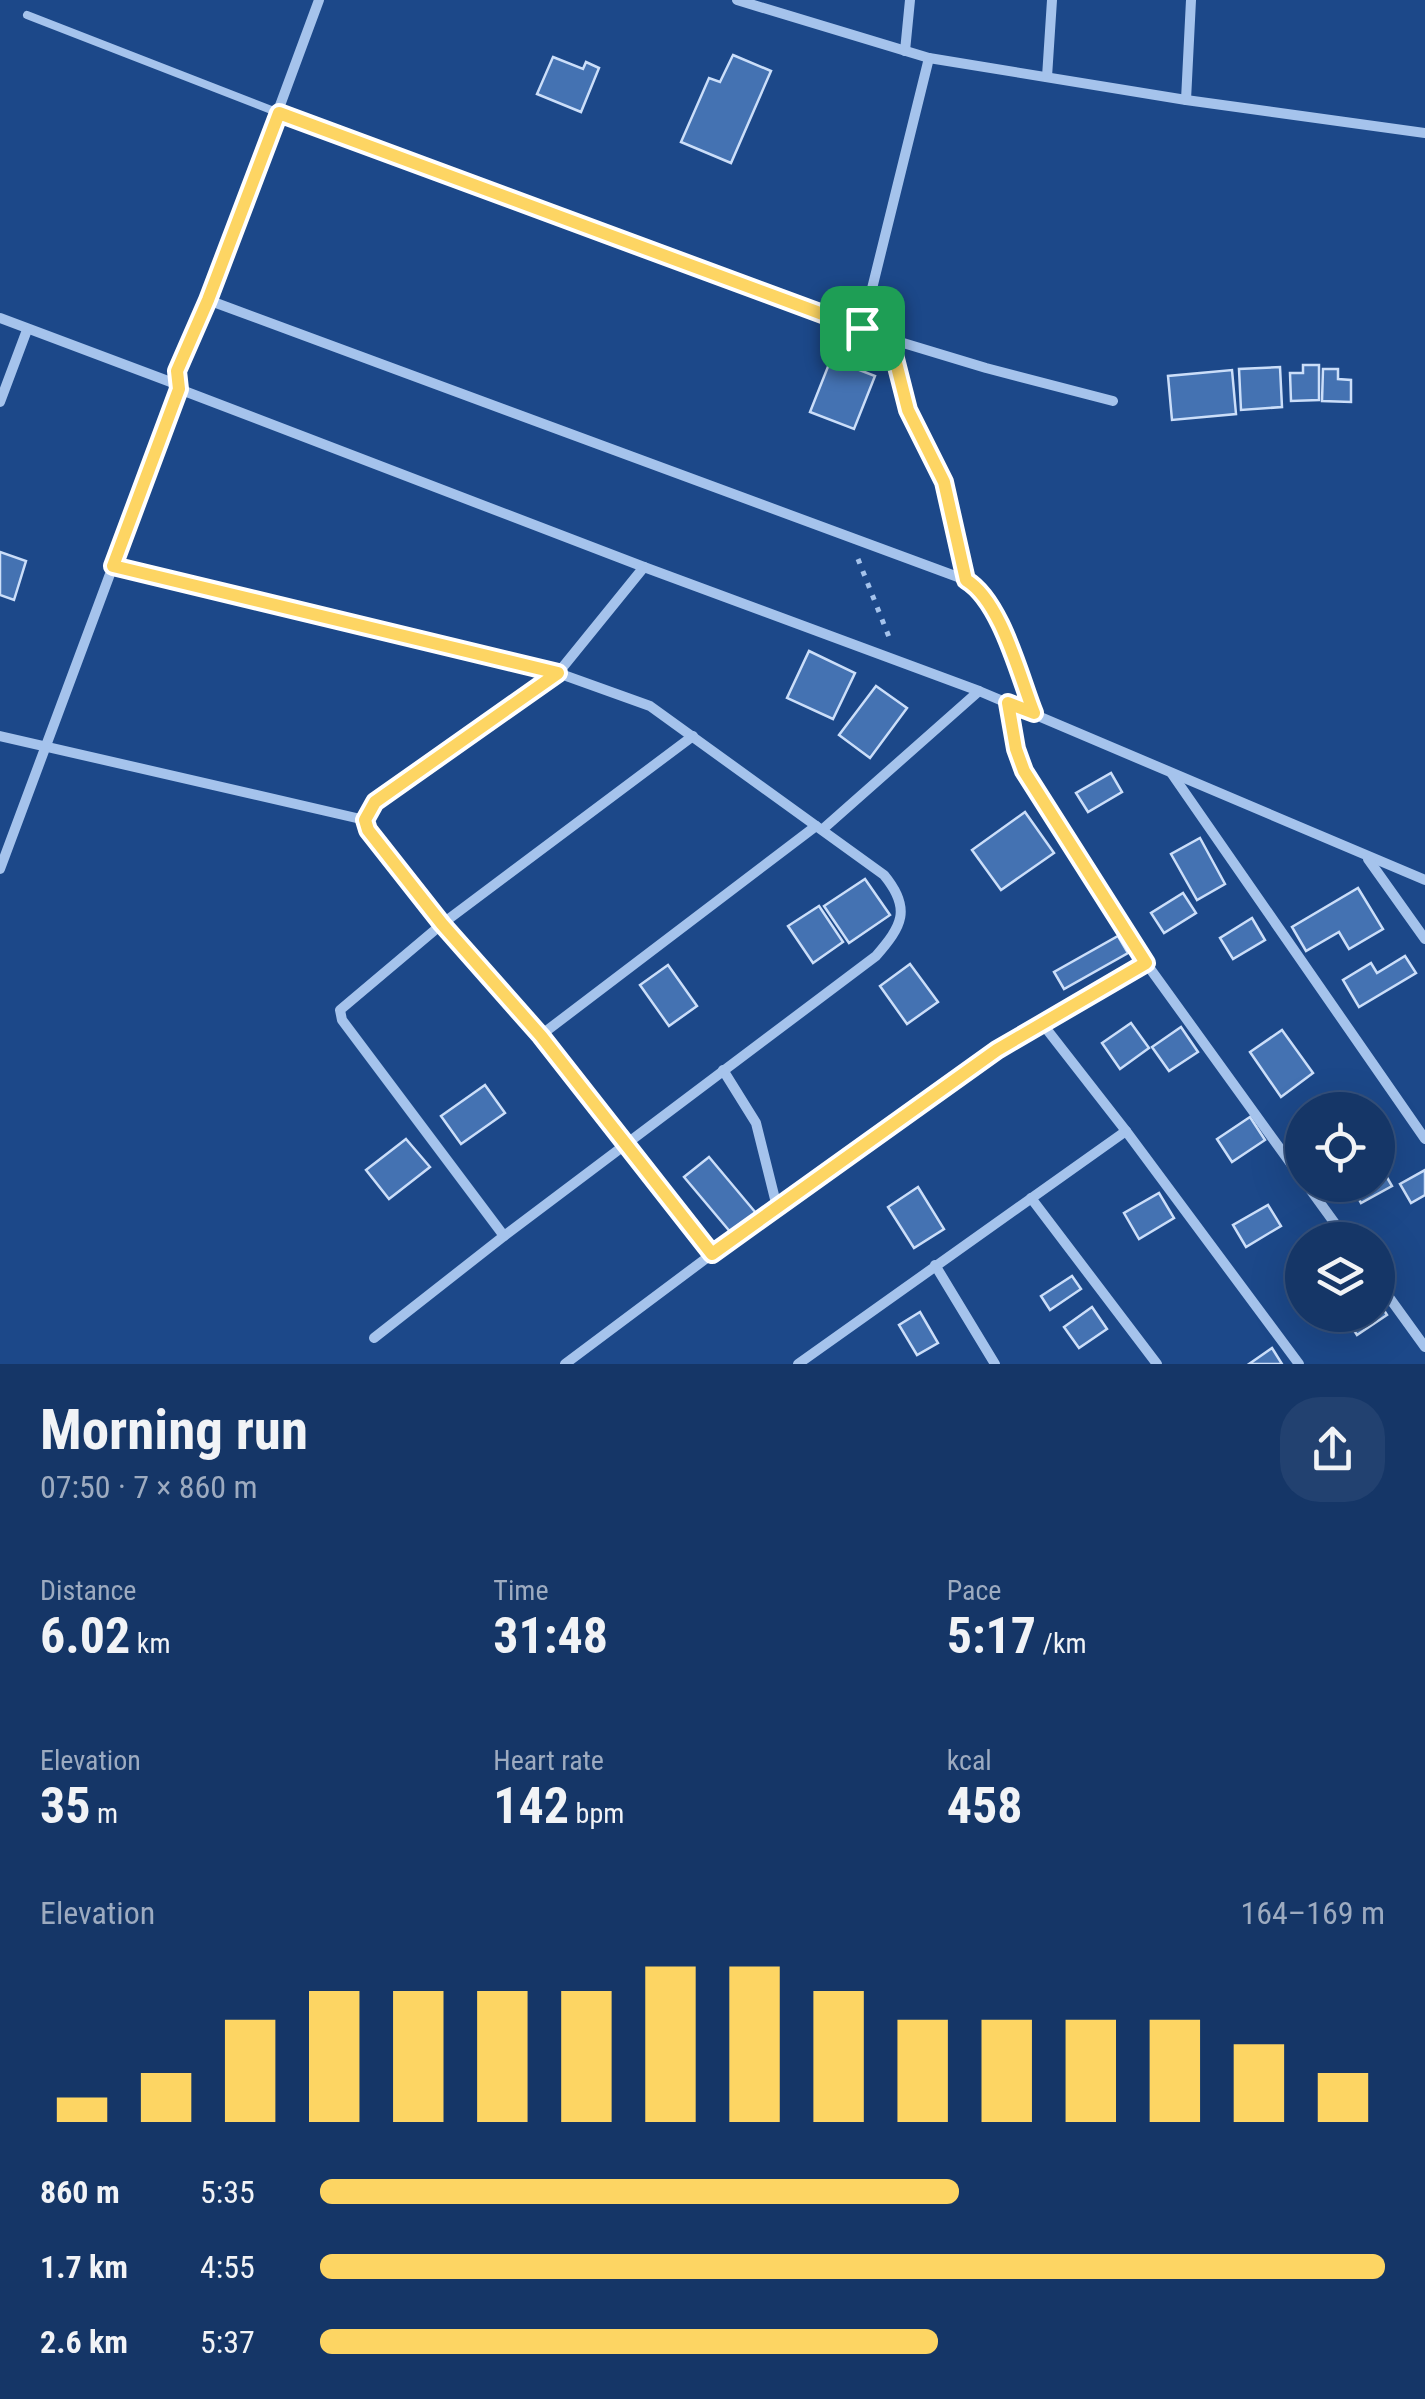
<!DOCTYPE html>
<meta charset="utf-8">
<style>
:root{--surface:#153667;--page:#224170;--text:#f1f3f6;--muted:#9dabc0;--line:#34507b;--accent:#fdd563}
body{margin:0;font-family:"Roboto Condensed",sans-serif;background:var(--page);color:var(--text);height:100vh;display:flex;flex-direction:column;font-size:38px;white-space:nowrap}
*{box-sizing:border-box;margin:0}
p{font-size:32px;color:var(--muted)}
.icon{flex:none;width:55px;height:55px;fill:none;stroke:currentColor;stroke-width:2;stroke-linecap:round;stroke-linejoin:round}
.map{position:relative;height:1364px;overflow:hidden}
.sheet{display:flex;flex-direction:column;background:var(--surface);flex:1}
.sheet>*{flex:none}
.tools{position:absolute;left:1285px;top:1092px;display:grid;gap:20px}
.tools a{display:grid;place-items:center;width:110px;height:110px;border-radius:50%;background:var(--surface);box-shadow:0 10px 40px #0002,0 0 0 2px var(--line);font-size:50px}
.pin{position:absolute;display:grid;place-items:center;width:85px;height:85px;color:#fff;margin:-42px;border-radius:20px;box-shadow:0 5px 15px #0006}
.round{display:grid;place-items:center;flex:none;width:105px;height:105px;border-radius:40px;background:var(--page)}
.summary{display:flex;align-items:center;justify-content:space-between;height:170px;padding:0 40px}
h1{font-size:55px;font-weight:700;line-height:75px}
.figures{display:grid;grid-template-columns:repeat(3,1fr);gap:15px;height:170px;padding:10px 40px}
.figures div{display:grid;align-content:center}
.figures b{font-size:50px;font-weight:700}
.figures small{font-size:28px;font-weight:400}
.figures p{font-size:28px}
.chart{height:280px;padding:20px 40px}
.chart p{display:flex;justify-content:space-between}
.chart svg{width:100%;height:180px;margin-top:10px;stroke:var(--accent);stroke-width:6}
ul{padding:0 40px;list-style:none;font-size:32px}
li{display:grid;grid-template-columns:160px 120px 1fr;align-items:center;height:75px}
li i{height:25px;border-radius:12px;background:var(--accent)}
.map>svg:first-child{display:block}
</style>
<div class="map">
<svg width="1425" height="1364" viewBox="0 0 1425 1364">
<rect width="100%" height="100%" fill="#1c4889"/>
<g fill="#4472b2" stroke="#cbdef9" stroke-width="2.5">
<polygon points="733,55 771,71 731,163 681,142 709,78 720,82"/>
<polygon points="553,57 583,69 586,62 599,68 581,112 537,94"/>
<polygon points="831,359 875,376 854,429 810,412"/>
<polygon points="1303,365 1319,365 1319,400 1291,401 1290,373 1303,373"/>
<polygon points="1280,367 1282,407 1241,410 1239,369"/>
<polygon points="1323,369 1338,369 1338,379 1351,380 1351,402 1322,401"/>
<polygon points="1232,370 1236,414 1172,420 1168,376"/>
<polygon points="0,552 26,561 14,600 0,595"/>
<polygon points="809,651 855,673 833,719 787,698"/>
<polygon points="876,686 907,708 870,758 839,735"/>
<polygon points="1111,773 1122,792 1088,812 1076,793"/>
<polygon points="1025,812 1054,853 1001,890 972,850"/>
<polygon points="1200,838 1225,884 1197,900 1171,854"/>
<polygon points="865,879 890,915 849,943 824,906"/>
<polygon points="1358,888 1383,929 1349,949 1339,932 1306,951 1292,927"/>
<polygon points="1183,893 1196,913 1164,933 1151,913"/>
<polygon points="819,906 843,942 813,963 788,926"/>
<polygon points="1252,918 1265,940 1233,959 1220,938"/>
<polygon points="1118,936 1128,953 1064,989 1054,972"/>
<polygon points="1405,956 1416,973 1359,1007 1343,980 1371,963 1377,973"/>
<polygon points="910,964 938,1002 907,1024 880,986"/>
<polygon points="668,965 697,1006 669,1026 640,985"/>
<polygon points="1131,1023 1149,1048 1120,1069 1102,1043"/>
<polygon points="1181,1027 1198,1052 1169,1071 1152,1047"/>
<polygon points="1282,1030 1313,1073 1281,1097 1250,1052"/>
<polygon points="485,1085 505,1113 461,1144 441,1116"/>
<polygon points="1250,1117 1265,1140 1232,1162 1217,1139"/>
<polygon points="406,1139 430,1167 389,1199 366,1170"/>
<polygon points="709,1157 756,1213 732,1234 684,1177"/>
<polygon points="1381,1167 1392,1186 1361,1203 1351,1185 1378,1185 1378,1170"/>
<polygon points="1425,1170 1425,1195 1411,1203 1400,1184"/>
<polygon points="918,1187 944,1229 914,1248 888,1207"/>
<polygon points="1159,1193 1174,1218 1139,1239 1124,1213"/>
<polygon points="1268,1205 1281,1226 1246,1247 1233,1225"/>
<polygon points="1072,1276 1081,1289 1050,1310 1041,1296"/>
<polygon points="1378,1301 1387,1315 1357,1335 1344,1315 1378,1315"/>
<polygon points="1092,1307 1107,1329 1079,1348 1064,1327"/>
<polygon points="920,1312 938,1343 917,1355 899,1325"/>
<polygon points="1272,1348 1282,1364 1249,1364"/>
</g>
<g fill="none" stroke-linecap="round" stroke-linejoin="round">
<polyline stroke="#a5c3ec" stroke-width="5" stroke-dasharray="5 8" stroke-linecap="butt" points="858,559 889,637"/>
<polyline stroke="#a5c3ec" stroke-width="8" points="27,15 279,113"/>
<g stroke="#a5c3ec" stroke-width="10">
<polyline points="319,0 208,300 177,371 179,389 644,567 979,691 1425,880"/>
<polyline points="737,0 929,58 1186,100 1425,133"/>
<polyline points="905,51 910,0"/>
<polyline points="1047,77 1052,0"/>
<polyline points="1186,100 1191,0"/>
<polyline points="279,113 890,339 986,368 1113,401"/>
<path d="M208,300L966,580C1002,601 1019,675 1034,713"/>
<polyline points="0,318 176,384"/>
<polyline points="862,329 929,58"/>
<polyline points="890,339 908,410 944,482 966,580"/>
<polyline points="0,402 27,330"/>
<path d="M113,566L558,673L650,706L884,875C912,909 902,926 876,956L504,1236L374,1338"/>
<polyline points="644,567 558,673 375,802 365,820 369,830 442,924 541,1035 712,1254"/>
<polyline points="1008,703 1016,749 1024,771 1146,963 1302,1179"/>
<polyline points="0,736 365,820"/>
<polyline points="1172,774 1425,1139"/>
<polyline points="823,829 979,691"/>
<polyline points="1368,859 1425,939"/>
<polyline points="0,869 179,389"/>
<polyline points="1041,1022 1126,1131 1299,1364"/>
<polyline points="541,1035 816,826"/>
<polyline points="723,1070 756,1123 777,1207"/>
<polyline points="1307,1185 1347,1240"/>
<polyline points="1031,1198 1157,1364"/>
<polyline points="504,1236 342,1020 340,1010 442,924 693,736"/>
<polyline points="935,1265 995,1364"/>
<polyline points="1378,1282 1425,1347"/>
<polyline points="565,1364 712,1254 997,1050 1146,963"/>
<polyline points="798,1364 1126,1131"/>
</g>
</g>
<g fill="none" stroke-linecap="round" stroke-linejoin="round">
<g stroke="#fff" stroke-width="20">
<path id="route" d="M279,113L890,339L908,410L944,482L966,580C1001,601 1019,675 1034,713L1008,703L1016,749L1024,771L1146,963L997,1050L712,1254L541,1036L442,924L368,830L365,820L375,802L558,673L113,566L179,389L177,371L208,300Z"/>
</g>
<use href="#route" stroke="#fdd563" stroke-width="12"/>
</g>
</svg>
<div class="tools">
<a><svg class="icon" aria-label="locate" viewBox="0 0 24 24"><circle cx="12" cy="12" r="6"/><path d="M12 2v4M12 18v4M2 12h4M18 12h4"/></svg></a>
<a><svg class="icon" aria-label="layers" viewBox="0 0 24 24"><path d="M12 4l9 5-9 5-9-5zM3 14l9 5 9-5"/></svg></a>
</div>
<div class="pin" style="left:862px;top:328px;background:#1e9e55"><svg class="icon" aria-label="arrive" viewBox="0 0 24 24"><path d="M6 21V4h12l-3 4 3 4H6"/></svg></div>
</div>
<section class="sheet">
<div class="summary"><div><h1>Morning run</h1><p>07:50 · 7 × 860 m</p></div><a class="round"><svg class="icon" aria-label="share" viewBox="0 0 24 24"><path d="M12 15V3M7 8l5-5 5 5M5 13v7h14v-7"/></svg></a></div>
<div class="figures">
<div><p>Distance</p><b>6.02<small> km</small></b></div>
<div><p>Time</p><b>31:48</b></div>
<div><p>Pace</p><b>5:17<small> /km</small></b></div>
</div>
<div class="figures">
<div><p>Elevation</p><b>35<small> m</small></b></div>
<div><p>Heart rate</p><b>142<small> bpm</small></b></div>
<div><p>kcal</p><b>458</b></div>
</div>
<div class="chart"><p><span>Elevation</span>164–169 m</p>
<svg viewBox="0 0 160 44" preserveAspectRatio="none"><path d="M5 44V38M15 44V32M25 44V19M35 44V12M45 44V12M55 44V12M65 44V12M75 44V6M85 44V6M95 44V12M105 44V19M115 44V19M125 44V19M135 44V19M145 44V25M155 44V32"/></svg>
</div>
<ul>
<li><b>860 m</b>5:35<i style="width:60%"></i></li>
<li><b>1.7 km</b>4:55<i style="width:100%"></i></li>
<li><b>2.6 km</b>5:37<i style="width:58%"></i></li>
</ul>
</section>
